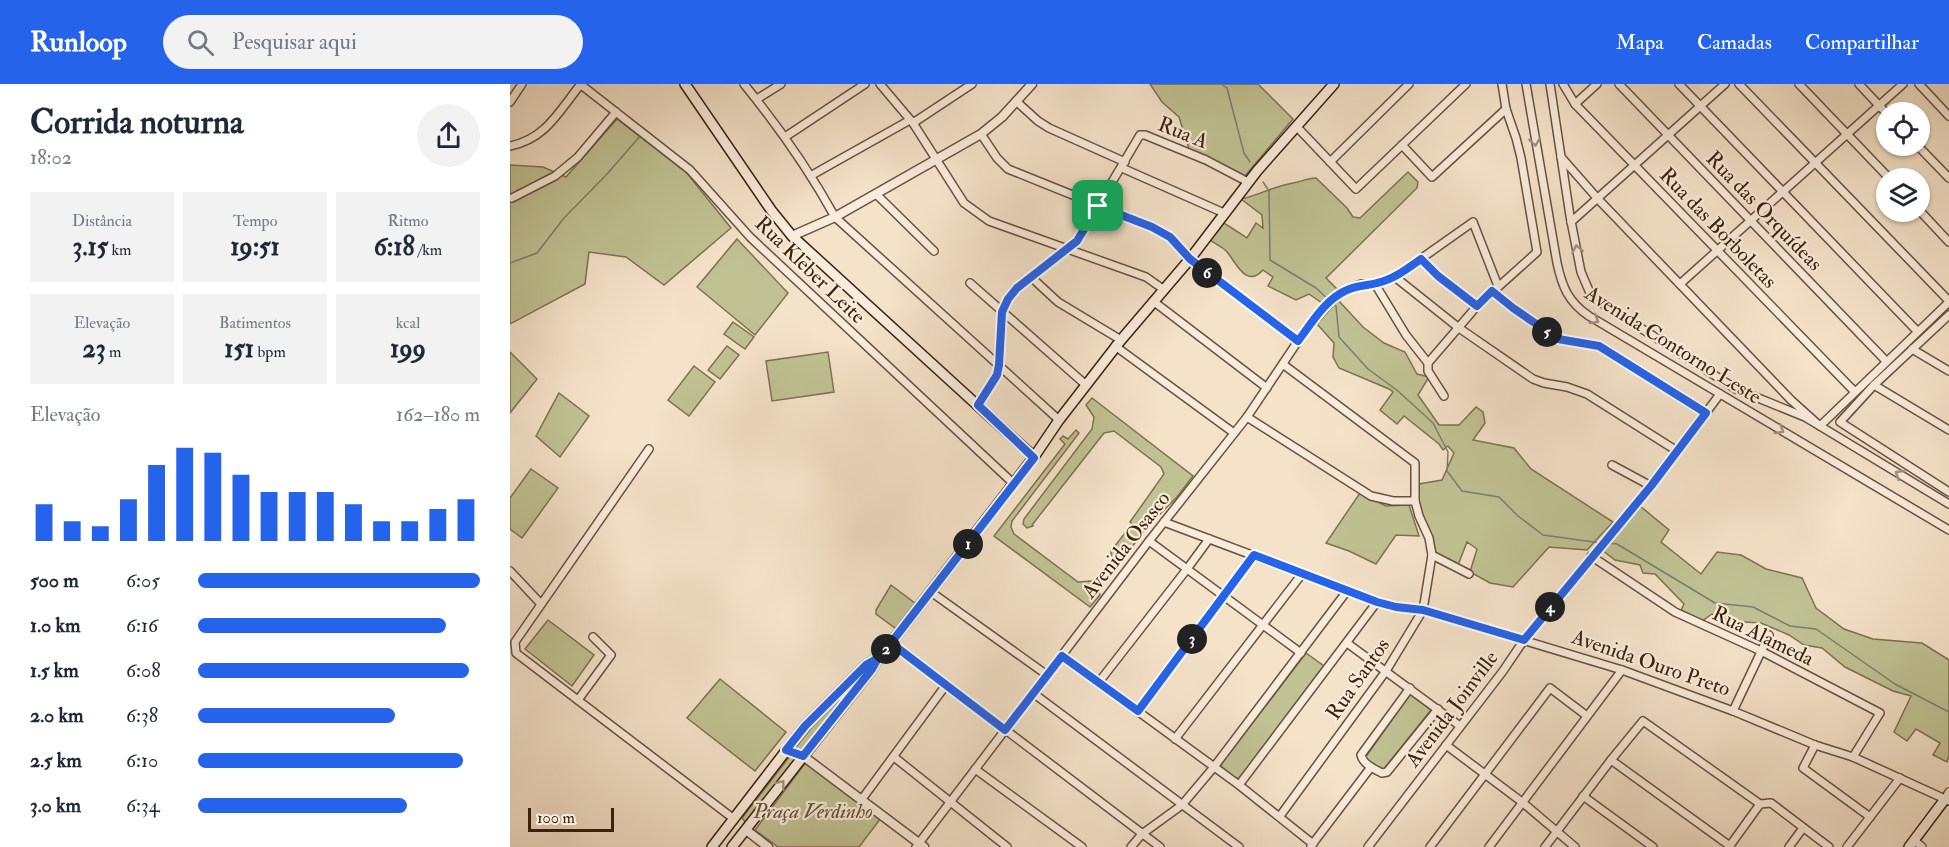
<!DOCTYPE html>
<html lang="pt">
<meta charset="utf-8">
<style>
:root{--surface:#fff;--page:#f2f2f3;--text:#1f2937;--muted:#747a83;--accent:#2563eb}
body{margin:0;font-family:"IM FELL Double Pica",serif;background:var(--page);color:var(--text);height:100vh;display:flex;flex-direction:column;font-size:22px;white-space:nowrap}
*{box-sizing:border-box;margin:0}
p{font-size:20px;color:var(--muted)}
.icon{flex:none;width:33px;height:33px;fill:none;stroke:currentColor;stroke-width:2;stroke-linecap:round;stroke-linejoin:round}
.map{position:relative;flex:1;overflow:hidden}
.details{display:flex;flex-direction:column;background:var(--surface);width:510px}
.details>*{flex:none}
.fabs{position:absolute;left:1366px;top:18px;display:grid;gap:12px}
.fabs a{display:grid;place-items:center;width:54px;height:54px;border-radius:50%;background:var(--surface);box-shadow:0 2px 4px #0004;font-size:30px}
.scale{position:absolute;left:18px;bottom:15px;width:86px;box-sizing:border-box;padding-left:6px;border:3px solid #3c210b;border-top:0;font-size:16px;line-height:21px;white-space:nowrap;color:#3c210b;-webkit-text-stroke:4px #f8ecdc;paint-order:stroke}
.pin{position:absolute;display:grid;place-items:center;width:51px;height:51px;color:#fff;margin:-26px;border-radius:12px;box-shadow:0 3px 9px #0006}
.km{position:absolute;width:30px;height:30px;margin:-15px;border-radius:50%;background:#222;color:#fff;font-size:16px;line-height:30px;text-align:center}
.round{display:grid;place-items:center;flex:none;width:63px;height:63px;border-radius:32px;background:var(--page)}
.summary{display:flex;align-items:center;justify-content:space-between;height:102px;padding:0 30px}
h1{font-size:33px;font-weight:700;line-height:45px}
.stats{display:grid;grid-template-columns:repeat(3,1fr);gap:9px;height:102px;padding:6px 30px}
.stats div{display:grid;align-content:center;border-radius:0px;background:var(--page);text-align:center}
.stats b{font-size:26px;font-weight:700}
.stats small{font-size:16px;font-weight:400}
.stats p{font-size:16px}
.chart{height:168px;padding:12px 30px}
.chart p{display:flex;justify-content:space-between}
.chart svg{width:100%;height:108px;margin-top:6px;stroke:var(--accent);stroke-width:6}
ul{padding:0 30px;list-style:none;font-size:20px}
li{display:grid;grid-template-columns:96px 72px 1fr;align-items:center;height:45px}
li i{height:15px;border-radius:8px;background:var(--accent)}
header{display:flex;align-items:center;gap:36px;box-sizing:border-box;height:84px;padding:0 30px;background:var(--accent);color:#fff}
header strong{font-size:28px}
nav{display:flex;gap:33px;margin-inline-start:auto;font-size:21px}
.search{width:420px;height:54px;background:var(--page);display:flex;align-items:center;gap:15px;box-sizing:border-box;padding:0 21px;border-radius:33px;color:var(--muted);font-size:22px}
main{display:flex;flex:1;min-height:0}
.map>svg:first-child{display:block}
</style>
<header>
<strong>Runloop</strong>
<div class="search"><svg class="icon" aria-label="search" viewBox="0 0 24 24"><circle cx="10" cy="10" r="6"/><path d="M15 15l6 6"/></svg>Pesquisar aqui</div>
<nav><a>Mapa</a><a>Camadas</a><a>Compartilhar</a></nav>
</header>
<main>
<section class="details">
<div class="summary"><div><h1>Corrida noturna</h1><p>18:02</p></div><a class="round"><svg class="icon" aria-label="share" viewBox="0 0 24 24"><path d="M12 15V3M7 8l5-5 5 5M5 13v7h14v-7"/></svg></a></div>
<div class="stats">
<div><p>Distância</p><b>3.15<small> km</small></b></div>
<div><p>Tempo</p><b>19:51</b></div>
<div><p>Ritmo</p><b>6:18<small> /km</small></b></div>
</div>
<div class="stats">
<div><p>Elevação</p><b>23<small> m</small></b></div>
<div><p>Batimentos</p><b>151<small> bpm</small></b></div>
<div><p>kcal</p><b>199</b></div>
</div>
<div class="chart"><p><span>Elevação</span>162–180 m</p>
<svg viewBox="0 0 160 44" preserveAspectRatio="none"><path d="M5 44V29M15 44V36M25 44V38M35 44V27M45 44V13M55 44V6M65 44V8M75 44V17M85 44V24M95 44V24M105 44V24M115 44V29M125 44V36M135 44V36M145 44V31M155 44V27"/></svg>
</div>
<ul>
<li><b>500 m</b>6:05<i style="width:100%"></i></li>
<li><b>1.0 km</b>6:16<i style="width:88%"></i></li>
<li><b>1.5 km</b>6:08<i style="width:96%"></i></li>
<li><b>2.0 km</b>6:38<i style="width:70%"></i></li>
<li><b>2.5 km</b>6:10<i style="width:94%"></i></li>
<li><b>3.0 km</b>6:34<i style="width:74%"></i></li>
</ul>
</section>
<div class="map">
<svg width="1439" height="763" viewBox="0 0 1439 763">
<rect width="100%" height="100%" fill="#f4e2c9"/>
<filter id="stains"><feTurbulence type="fractalNoise" baseFrequency=".00333" numOctaves="4"/><feColorMatrix values="0 0 0 0 .2 0 0 0 0 .09 0 0 0 0 .02 0 0 0 .5 -.17"/></filter>
<radialGradient id="worn" r=".72"><stop offset=".6" stop-color="#630" stop-opacity="0"/><stop offset="1" stop-color="#630" stop-opacity=".3"/></radialGradient>
<g fill="#c0c293" stroke="#7e724f" stroke-width="1.5">
<polygon points="640,0 748,0 783,35 735,92 679,65 669,33 652,18"/>
<polygon points="107,35 176,88 221,144 154,201 116,173 79,168 75,200 0,240 0,81 33,83 56,93"/>
<path d="M898,88L908,98L907,104L816,194L828,206L812,219L799,210L786,216L758,202L763,193L753,186C736,205 726,178 717,168C713,163 705,160 700,156L714,139L737,154L746,139L753,144L752,131L731,115C749,111 765,102 783,99C791,98 797,94 806,94L837,124L843,133L850,134Z"/>
<polygon points="227,155 278,209 245,251 187,203"/>
<polygon points="828,216 853,243 874,259 895,268 907,290 919,293 908,311 929,341 949,341 966,323 973,328 975,339 963,356 1004,364 1021,385 1103,438 1077,466 1039,463 1003,503 980,499 960,488 967,465 957,458 948,481 924,470 908,417 909,400 932,396 944,369 938,362 933,366 929,360 894,332 887,340 870,326 883,308 879,305 829,284 823,273 824,259 807,240"/>
<polygon points="223,238 244,253 235,265 214,250"/>
<polygon points="217,262 229,271 210,295 198,286"/>
<polygon points="0,268 27,295 0,329"/>
<polygon points="318,268 324,308 262,317 256,277"/>
<polygon points="184,282 205,298 179,332 158,316"/>
<polygon points="49,309 79,332 50,373 26,352"/>
<polygon points="582,314 683,392 667,413 640,440 606,483 601,479 601,467 622,440 620,438 654,390 651,383 604,347 594,349 522,441 523,442 517,444 513,440 514,435 582,345 584,333 576,321"/>
<polygon points="566,346 569,349 502,437 501,443 504,450 568,498 581,497 588,503 590,511 580,523 484,452 555,360 550,355 553,352 558,355"/>
<polygon points="21,385 48,404 12,454 0,445 0,414"/>
<polygon points="850,409 876,422 899,421 909,452 886,451 866,480 839,467 816,459"/>
<polygon points="1130,422 1159,446 1151,458 1191,490 1207,468 1231,471 1256,485 1292,494 1306,524 1334,545 1363,555 1412,559 1439,576 1439,672 1437,678 1423,671 1430,659 1406,645 1397,657 1384,648 1401,612 1383,607 1335,583 1312,564 1294,561 1279,551 1251,539 1216,537 1202,530 1192,537 1171,526 1174,520 1145,490 1133,489 1130,481 1105,476 1092,466"/>
<polygon points="381,501 406,520 390,541 385,544 366,530 366,526"/>
<polygon points="38,536 84,571 62,602 15,565"/>
<path d="M796,569L814,582L729,695C722,694 715,687 711,682L712,679Z"/>
<polygon points="210,595 276,648 245,687 177,634"/>
<polygon points="340,604 292,667 285,664 302,643"/>
<polygon points="900,610 921,626 872,687 855,674"/>
<polygon points="280,672 286,675 237,740 232,734"/>
<polygon points="296,678 371,734 349,763 268,763 245,746"/>
</g>
<g fill="none" stroke-linecap="round" stroke-linejoin="round">
<g stroke="#767f75" stroke-width="1.5">
<polyline points="711,0 717,4 734,69 740,78"/>
<polyline points="753,98 759,107 760,176 806,204 819,216"/>
<polyline points="0,179 27,169 54,134 98,89 131,51"/>
<polyline points="823,219 826,222 829,253 858,285 888,307 923,339 938,368 937,387 952,407 989,413 1008,432 1033,451 1091,459"/>
<polyline points="1096,459 1107,460 1205,519 1243,523 1280,542 1306,545 1385,600 1439,628"/>
</g>
<g stroke="#6a513a" stroke-width="10">
<g id="minor">
<polyline points="70,0 180,86 240,153 504,400"/>
<path d="M234,0C268,42 299,86 325,133L549,336"/>
<polyline points="370,0 403,39 454,119 479,137 636,193 653,205"/>
<path d="M1016,0L1047,179C1052,202 1058,218 1079,232L1439,446"/>
<polyline points="1040,0 1060,132 1071,188 1080,209 1090,218 1226,305 1295,333 1439,420"/>
<polyline points="1053,0 1065,20 1344,307"/>
<polyline points="1109,0 1376,277"/>
<polyline points="1169,0 1407,247"/>
<polyline points="1229,0 1439,217"/>
<polyline points="1289,0 1379,94"/>
<polyline points="1349,0 1377,30"/>
<polyline points="1409,0 1439,32"/>
<polyline points="247,15 271,0"/>
<polyline points="506,17 528,37 539,44 615,78"/>
<polyline points="0,18 12,0"/>
<polyline points="1065,20 1087,0"/>
<polyline points="403,39 462,0"/>
<polyline points="787,43 846,105 956,0"/>
<polyline points="471,50 487,74 498,85 642,143 660,153 680,175 788,257"/>
<polyline points="275,53 355,0"/>
<polyline points="892,61 922,93 996,25"/>
<path d="M0,62C36,55 49,27 71,0"/>
<polyline points="1408,62 1439,94"/>
<polyline points="1051,73 1088,115 1281,316 1310,342 1439,218"/>
<polyline points="820,78 899,0"/>
<polyline points="612,84 714,129"/>
<polyline points="302,91 400,36"/>
<polyline points="366,110 424,167"/>
<polyline points="2,114 45,92 68,73 106,28"/>
<polyline points="1410,127 1439,158"/>
<polyline points="1061,138 1215,0"/>
<polyline points="911,175 928,192 967,222"/>
<polyline points="521,193 548,218 611,256"/>
<polyline points="885,193 949,244 1023,295 1034,299 1057,303 1077,310 1167,367"/>
<polyline points="460,199 576,301"/>
<polyline points="865,200 896,251 918,279 918,287 934,312"/>
<polyline points="1170,200 1393,0"/>
<polyline points="982,207 1003,224 1048,255 1089,262 1196,329"/>
<polyline points="643,217 757,304"/>
<polyline points="1439,231 1364,301 1330,338 1439,408"/>
<polyline points="605,262 724,349"/>
<polyline points="1402,265 1439,287"/>
<polyline points="918,279 967,222 1027,168 1011,74 1006,54 996,25 992,0"/>
<polyline points="1364,301 1439,346"/>
<polyline points="468,321 487,291 489,281 492,227 498,215 507,204 567,157 630,51 635,51 696,76 738,98"/>
<polyline points="737,333 861,412 883,417 905,417"/>
<polyline points="139,365 5,558 6,569 224,735"/>
<polyline points="1102,381 1141,402"/>
<polyline points="654,438 867,518 886,523 913,526 1112,586 1223,627 1305,661 1343,673 1435,715 1439,708"/>
<polyline points="639,457 791,569"/>
<polyline points="922,471 959,490"/>
<polyline points="1081,472 1165,528 1251,567 1370,629 1343,673"/>
<polyline points="0,487 31,520"/>
<polyline points="421,508 537,591"/>
<polyline points="381,559 650,763"/>
<polyline points="837,559 950,642"/>
<polyline points="552,572 729,701 803,760"/>
<polyline points="589,598 677,485 699,455"/>
<path d="M900,604L851,671C853,680 864,685 872,689L877,688L928,625"/>
<polyline points="523,609 729,763"/>
<polyline points="68,616 101,571 83,553"/>
<polyline points="628,627 744,471"/>
<polyline points="1223,627 1259,551"/>
<polyline points="665,655 792,490"/>
<polyline points="936,661 1012,718 1065,763"/>
<polyline points="1305,661 1293,684 1360,733"/>
<polyline points="384,673 497,763"/>
<polyline points="1101,676 1220,762"/>
<polyline points="465,685 572,763"/>
<polyline points="729,701 867,518"/>
<polyline points="1073,712 1143,763"/>
<polyline points="352,715 436,601"/>
<polyline points="770,732 876,587 913,526 922,471 919,454 909,432 905,417 905,379 774,281"/>
<polyline points="1404,756 1412,763"/>
<polyline points="801,762 861,683"/>
<polyline points="406,763 639,457 737,333 788,257 815,223 833,208 851,200 865,200 885,193 963,138 988,202"/>
<polyline points="621,763 632,750 672,721 704,683 837,507"/>
<polyline points="858,763 993,587 1014,556 1141,402 1210,310"/>
<polyline points="920,763 1040,604 1077,632"/>
<polyline points="979,763 1112,586"/>
<polyline points="1035,763 1101,676 1133,637 1250,720"/>
<polyline points="1219,763 1250,720 1261,719 1319,763"/>
<polyline points="1279,763 1293,744"/>
<polyline points="1337,763 1390,694"/>
</g>
</g>
<g stroke="#6a513a" stroke-width="11">
<g id="tertiary">
<polyline points="282,152 325,133 471,50 492,33 522,0"/>
<polyline points="276,666 293,672 414,763"/>
<polyline points="236,746 258,763"/>
</g>
</g>
<g stroke="#3c210b" stroke-width="12">
<g id="secondary">
<polyline points="175,0 261,126 282,152 524,373"/>
<polyline points="202,763 295,642 356,581 368,574 381,559 524,373 549,336 611,256 680,175 747,87 824,0"/>
<polyline points="222,763 362,585 368,574"/>
<polyline points="1399,763 1435,715 1439,716"/>
</g>
</g>
<use href="#minor" stroke="#f8ecdc" stroke-width="7"/>
<use href="#tertiary" stroke="#f8ecdc" stroke-width="8"/>
<use href="#secondary" stroke="#f8ecdc" stroke-width="9"/>
</g>
<defs><path id="oneway-chevron" d="M-2-3.5L2.5 0L-2 3.5" fill="none" stroke-width="1.6" stroke-linecap="round" stroke-linejoin="round" transform="scale(1.5)"/></defs>
<g stroke="#a3917e">
<use href="#oneway-chevron" transform="translate(1025 58) rotate(81)"/>
<use href="#oneway-chevron" transform="translate(1067 165) rotate(-101)"/>
<use href="#oneway-chevron" transform="translate(1085 236) rotate(31)"/>
<use href="#oneway-chevron" transform="translate(1270 346) rotate(31)"/>
<use href="#oneway-chevron" transform="translate(1389 390) rotate(-148)"/>
<use href="#oneway-chevron" transform="translate(271 700) rotate(-52)"/>
</g>
<g fill="none" stroke-linecap="round" stroke-linejoin="round">
<g stroke="#fff" stroke-width="12">
<path id="route" d="M588,122L567,157L507,204L498,215L492,228L489,281L487,291L468,321L524,374L381,559L368,574L362,585L293,672L276,666L295,642L356,581L368,574L381,559L495,646L552,572L628,627L744,471L867,518L886,523L913,526L1014,556L1141,402L1196,329L1089,262L1048,255L1003,224L982,207L967,222L928,192L911,175C897,185 884,195 867,199C856,202 846,201 835,207C815,216 801,240 788,257L680,175L660,153L642,143L588,122"/>
</g>
<use href="#route" stroke="#2563eb" stroke-width="8"/>
</g>
<g text-anchor="middle" dominant-baseline="central" stroke-width="4.5" stroke-linejoin="round" paint-order="stroke">
<g font-size="21" fill="#3c210b" stroke="#f8ecdc">
<text transform="translate(673 49) rotate(22)">Rua A</text>
<text transform="translate(1254 127) rotate(46)">Rua das Orquídeas</text>
<text transform="translate(1208 144) rotate(46)">Rua das Borboletas</text>
<text transform="translate(300 186) rotate(44)">Rua Kleber Leite</text>
<text transform="translate(1163 261) rotate(32)">Avenida Contorno Leste</text>
<text transform="translate(616 461) rotate(-52)">Avenida Osasco</text>
<text transform="translate(1253 552) rotate(26)">Rua Alameda</text>
<text transform="translate(1141 579) rotate(19)">Avenida Ouro Preto</text>
<text transform="translate(848 595) rotate(-55)">Rua Santos</text>
<text transform="translate(942 625) rotate(-53)">Avenida Joinville</text>
</g>
<g font-size="21" font-style="italic" fill="#645134" stroke="#f8ecdc">
<text x="303" y="727">Praça Verdinho</text>
</g>
</g>
<rect width="100%" height="100%" filter="url(#stains)"/>
<rect width="100%" height="100%" fill="url(#worn)"/>
</svg>
<div class="fabs">
<a><svg class="icon" aria-label="locate" viewBox="0 0 24 24"><circle cx="12" cy="12" r="6"/><path d="M12 2v4M12 18v4M2 12h4M18 12h4"/></svg></a>
<a><svg class="icon" aria-label="layers" viewBox="0 0 24 24"><path d="M12 4l9 5-9 5-9-5zM3 14l9 5 9-5"/></svg></a>
</div>
<div class="scale">100 m</div>
<div class="pin" style="left:588px;top:122px;background:#1e9e55"><svg class="icon" aria-label="arrive" viewBox="0 0 24 24"><path d="M6 21V4h12l-3 4 3 4H6"/></svg></div>
<b class="km" style="left:458px;top:460px">1</b>
<b class="km" style="left:376px;top:565px">2</b>
<b class="km" style="left:682px;top:555px">3</b>
<b class="km" style="left:1040px;top:523px">4</b>
<b class="km" style="left:1037px;top:248px">5</b>
<b class="km" style="left:697px;top:189px">6</b>
</div>
</main>
